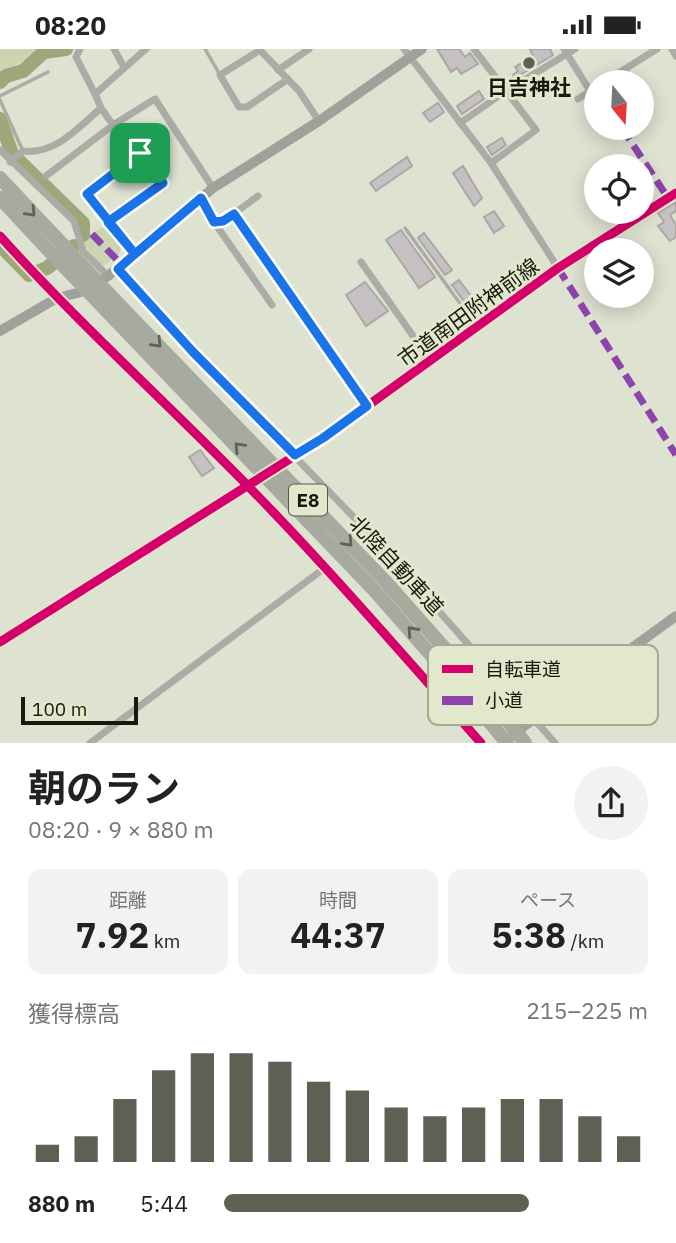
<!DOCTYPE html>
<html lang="ja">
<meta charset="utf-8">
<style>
:root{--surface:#fff;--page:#f2f2f2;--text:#222;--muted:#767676;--accent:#5d6053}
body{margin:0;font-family:"IBM Plex Sans","Noto Sans JP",sans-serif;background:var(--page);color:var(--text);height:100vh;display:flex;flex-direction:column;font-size:26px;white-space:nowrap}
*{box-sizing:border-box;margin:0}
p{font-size:23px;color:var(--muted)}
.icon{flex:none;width:38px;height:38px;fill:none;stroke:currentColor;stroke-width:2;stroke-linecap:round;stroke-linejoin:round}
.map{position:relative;height:694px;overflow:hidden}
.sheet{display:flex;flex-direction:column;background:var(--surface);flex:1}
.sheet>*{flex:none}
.needle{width:46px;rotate:162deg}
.buttons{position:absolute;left:584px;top:21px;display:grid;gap:14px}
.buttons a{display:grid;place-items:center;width:70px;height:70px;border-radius:50%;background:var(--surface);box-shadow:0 4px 18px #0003;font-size:35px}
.scale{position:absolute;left:21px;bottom:18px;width:117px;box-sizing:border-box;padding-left:7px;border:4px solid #181a0f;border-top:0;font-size:19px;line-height:24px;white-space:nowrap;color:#181a0f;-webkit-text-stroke:5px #e2e8cb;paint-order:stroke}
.pin{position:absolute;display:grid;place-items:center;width:60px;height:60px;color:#fff;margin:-30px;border-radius:14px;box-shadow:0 4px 10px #0006}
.round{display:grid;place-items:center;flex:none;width:74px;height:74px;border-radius:37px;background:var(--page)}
.summary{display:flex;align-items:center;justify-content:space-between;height:119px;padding:0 28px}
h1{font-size:38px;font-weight:700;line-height:52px}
.figures{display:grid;grid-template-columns:repeat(3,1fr);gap:10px;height:119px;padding:7px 28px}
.figures div{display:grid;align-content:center;border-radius:14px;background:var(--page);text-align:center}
.figures b{font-size:35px;font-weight:700}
.figures small{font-size:19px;font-weight:400}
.figures p{font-size:19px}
.chart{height:196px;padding:14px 28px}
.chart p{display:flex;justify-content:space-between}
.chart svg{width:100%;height:126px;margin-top:7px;stroke:var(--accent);stroke-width:6}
ul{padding:0 28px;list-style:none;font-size:23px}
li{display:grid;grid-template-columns:112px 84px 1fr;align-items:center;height:52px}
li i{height:18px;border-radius:9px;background:var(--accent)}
.status{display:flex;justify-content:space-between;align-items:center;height:49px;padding:0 35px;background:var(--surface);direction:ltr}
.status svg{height:19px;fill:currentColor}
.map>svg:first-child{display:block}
</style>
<div class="status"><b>08:20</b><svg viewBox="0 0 49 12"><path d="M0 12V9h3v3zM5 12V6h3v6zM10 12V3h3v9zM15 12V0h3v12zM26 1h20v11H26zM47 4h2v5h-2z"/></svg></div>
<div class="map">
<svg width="676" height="694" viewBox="0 0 676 694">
<rect width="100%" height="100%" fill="#dee2d1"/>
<g fill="#cdd4b1">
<polygon points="0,0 42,0 0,26"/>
<polygon points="104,177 121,199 119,205 102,218 81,192"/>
</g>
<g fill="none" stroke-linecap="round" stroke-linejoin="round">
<g stroke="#9fa67a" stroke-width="14">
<polyline points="0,33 6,27 23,22 44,3 66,0"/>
<polyline points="0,70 12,105 83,174 83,186"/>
<polyline points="0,196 29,226 47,219 74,197"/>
</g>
</g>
<g fill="#c6c0c2" stroke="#aaa8a4" stroke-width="2">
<polygon points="437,0 459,0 465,8 470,4 478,15 461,25 457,19 451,23"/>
<polygon points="530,0 550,0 553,6 515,29 513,26 518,22 515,18 533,7"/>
<polygon points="479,42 484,50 462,65 457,57"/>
<polygon points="438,54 444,63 430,73 423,64"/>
<polygon points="502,89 506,96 492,106 487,98"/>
<polygon points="407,108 412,117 376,142 370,134"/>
<polygon points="463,117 482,149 474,157 453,124"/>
<polygon points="676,153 676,162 670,166 676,176 676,188 670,192 658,177 664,173 658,164"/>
<polygon points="494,162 504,177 494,184 484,168"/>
<polygon points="401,181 435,228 419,239 386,191"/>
<polygon points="424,184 452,221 445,226 418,189"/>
<polygon points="459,231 482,261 474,266 452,236"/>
<polygon points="365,233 388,262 366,277 346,246"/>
<polygon points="200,401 214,419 202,427 189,408"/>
</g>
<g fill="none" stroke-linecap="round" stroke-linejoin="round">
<g stroke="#abaca6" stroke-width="3.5">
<polyline points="205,0 220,26"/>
<polyline points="0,47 48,23"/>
<polyline points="0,51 23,102"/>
<polyline points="405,179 475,275"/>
</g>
<g stroke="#abaca6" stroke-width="7">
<polyline points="80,0 76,8 95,45 146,0"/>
<polyline points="114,0 124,18"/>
<polyline points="259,0 299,42 319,72"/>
<polyline points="404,0 491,114 558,219"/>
<polyline points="474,0 536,81 491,114"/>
<polyline points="564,0 590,42"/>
<polyline points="672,0 676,7"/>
<polyline points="260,1 220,26 239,58 247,58 288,30"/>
<polyline points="278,21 309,0"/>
<polyline points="604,33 657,0"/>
<polyline points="95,45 101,59 113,76"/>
<polyline points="578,50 597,38"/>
<polyline points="460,74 506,42 575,0"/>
<polyline points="0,101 74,172 83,202 108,227"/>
<path d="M10,113L23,102C55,106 78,79 101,59"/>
<polyline points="46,127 113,76 155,50 213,139"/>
<polyline points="201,149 214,173 272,256"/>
<polyline points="234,165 367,357"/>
<polyline points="108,173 163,133 140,104 87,145 135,205"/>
<polyline points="214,173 224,172 258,147"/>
<path d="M0,187C79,275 167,354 250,439C330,521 405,608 481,694"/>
<polyline points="361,213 430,311"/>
<polyline points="118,220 193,303 378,493 555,694"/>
<polyline points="90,694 326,518"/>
</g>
<g stroke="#a1a19b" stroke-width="10">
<polyline points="0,282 57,249 81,243 108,227 213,139 319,72 422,0"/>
<polyline points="283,414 323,389 558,219 676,144"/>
<polyline points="0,593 257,430"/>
<polyline points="512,686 676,567"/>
</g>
<g stroke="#a7aa9f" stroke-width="14">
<polyline points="0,129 63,196"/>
<polyline points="0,149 53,206"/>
<polyline points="109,245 385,532 500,662"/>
<polyline points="99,254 374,541 488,671"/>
</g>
<g stroke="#a7aa9f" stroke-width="14">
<polyline points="63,196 109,245"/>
<polyline points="53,206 99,254"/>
<polyline points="500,662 525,694"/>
<polyline points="488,671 507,694"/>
</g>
<g stroke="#8e44ad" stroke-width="7" stroke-dasharray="14 7" stroke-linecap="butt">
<polyline points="622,79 668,149"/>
<polyline points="92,185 122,216"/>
<polyline points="558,219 676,406"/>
</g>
<g stroke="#e2e8cb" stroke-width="13">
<g id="cycleway">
<path d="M0,187C79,275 167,354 250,439C330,521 405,608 481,694"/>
<polyline points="0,593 323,389 558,219 676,144"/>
</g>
</g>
<use href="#cycleway" stroke="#d6006c" stroke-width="9"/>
</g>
<defs><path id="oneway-chevron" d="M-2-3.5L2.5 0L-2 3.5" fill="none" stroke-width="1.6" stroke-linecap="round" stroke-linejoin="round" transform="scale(1.75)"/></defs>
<g stroke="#606257">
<use href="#oneway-chevron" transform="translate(31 163) rotate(47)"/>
<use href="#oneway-chevron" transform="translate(157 294) rotate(46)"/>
<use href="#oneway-chevron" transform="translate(239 398) rotate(-134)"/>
<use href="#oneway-chevron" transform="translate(348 493) rotate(47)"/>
<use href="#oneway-chevron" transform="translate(412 582) rotate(-132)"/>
</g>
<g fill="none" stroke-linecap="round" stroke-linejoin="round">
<g stroke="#fff" stroke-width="14">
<polyline id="route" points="140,104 87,145 135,205 118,220 193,303 295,406 323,389 367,357 234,165 223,172 214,173 201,149 135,205 108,173 163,134 140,104"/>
</g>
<use href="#route" stroke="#1a73e8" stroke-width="9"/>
</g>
<circle fill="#5d6053" stroke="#e2e8cb" stroke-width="2.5" cx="529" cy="14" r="7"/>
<g text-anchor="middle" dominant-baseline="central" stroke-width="6" stroke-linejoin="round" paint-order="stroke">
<rect fill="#e2e8cb" stroke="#555847" stroke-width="2" x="289" y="435.5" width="38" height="31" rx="5"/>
<g font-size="19" font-weight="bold" fill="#181a0f">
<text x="308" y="451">E8</text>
</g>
<g font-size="21" font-weight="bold" fill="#181a0f" stroke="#e2e8cb">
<text x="529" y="38">日吉神社</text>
</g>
<g font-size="21" fill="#181a0f" stroke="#e2e8cb">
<text transform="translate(468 263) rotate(-36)">市道南田附神前線</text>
<text transform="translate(397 516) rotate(47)">北陸自動車道</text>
</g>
</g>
<rect x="428" y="596" width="230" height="80" rx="10" fill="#e2e8cb" stroke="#a5aa93" stroke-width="2"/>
<rect x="442" y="616" width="31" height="8" fill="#d6006c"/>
<rect x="442" y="647" width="31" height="9" fill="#8e44ad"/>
<g font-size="19" fill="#181a0f">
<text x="485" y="627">自転車道</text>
<text x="485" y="658">小道</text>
</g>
</svg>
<div class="buttons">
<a><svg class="needle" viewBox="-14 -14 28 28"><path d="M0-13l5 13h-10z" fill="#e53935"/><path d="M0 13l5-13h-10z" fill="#767676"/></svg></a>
<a><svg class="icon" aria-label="locate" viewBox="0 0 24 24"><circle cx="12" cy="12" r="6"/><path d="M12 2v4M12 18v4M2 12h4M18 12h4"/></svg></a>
<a><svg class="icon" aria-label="layers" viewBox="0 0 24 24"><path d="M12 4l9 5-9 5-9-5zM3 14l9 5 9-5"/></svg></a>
</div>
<div class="scale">100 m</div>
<div class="pin" style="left:140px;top:104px;background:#1e9e55"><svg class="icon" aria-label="arrive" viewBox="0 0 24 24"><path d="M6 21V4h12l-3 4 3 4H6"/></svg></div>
</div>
<section class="sheet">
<div class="summary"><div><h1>朝のラン</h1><p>08:20 · 9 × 880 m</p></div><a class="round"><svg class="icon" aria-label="share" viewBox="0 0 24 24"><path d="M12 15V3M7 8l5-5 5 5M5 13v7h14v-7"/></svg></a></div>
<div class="figures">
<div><p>距離</p><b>7.92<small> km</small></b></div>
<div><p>時間</p><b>44:37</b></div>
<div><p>ペース</p><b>5:38<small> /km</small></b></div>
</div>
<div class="chart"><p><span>獲得標高</span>215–225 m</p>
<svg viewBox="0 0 160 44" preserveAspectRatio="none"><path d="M5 44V38M15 44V35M25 44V22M35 44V12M45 44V6M55 44V6M65 44V9M75 44V16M85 44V19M95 44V25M105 44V28M115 44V25M125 44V22M135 44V22M145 44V28M155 44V35"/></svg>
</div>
<ul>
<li><b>880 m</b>5:44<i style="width:72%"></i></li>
</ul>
</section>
